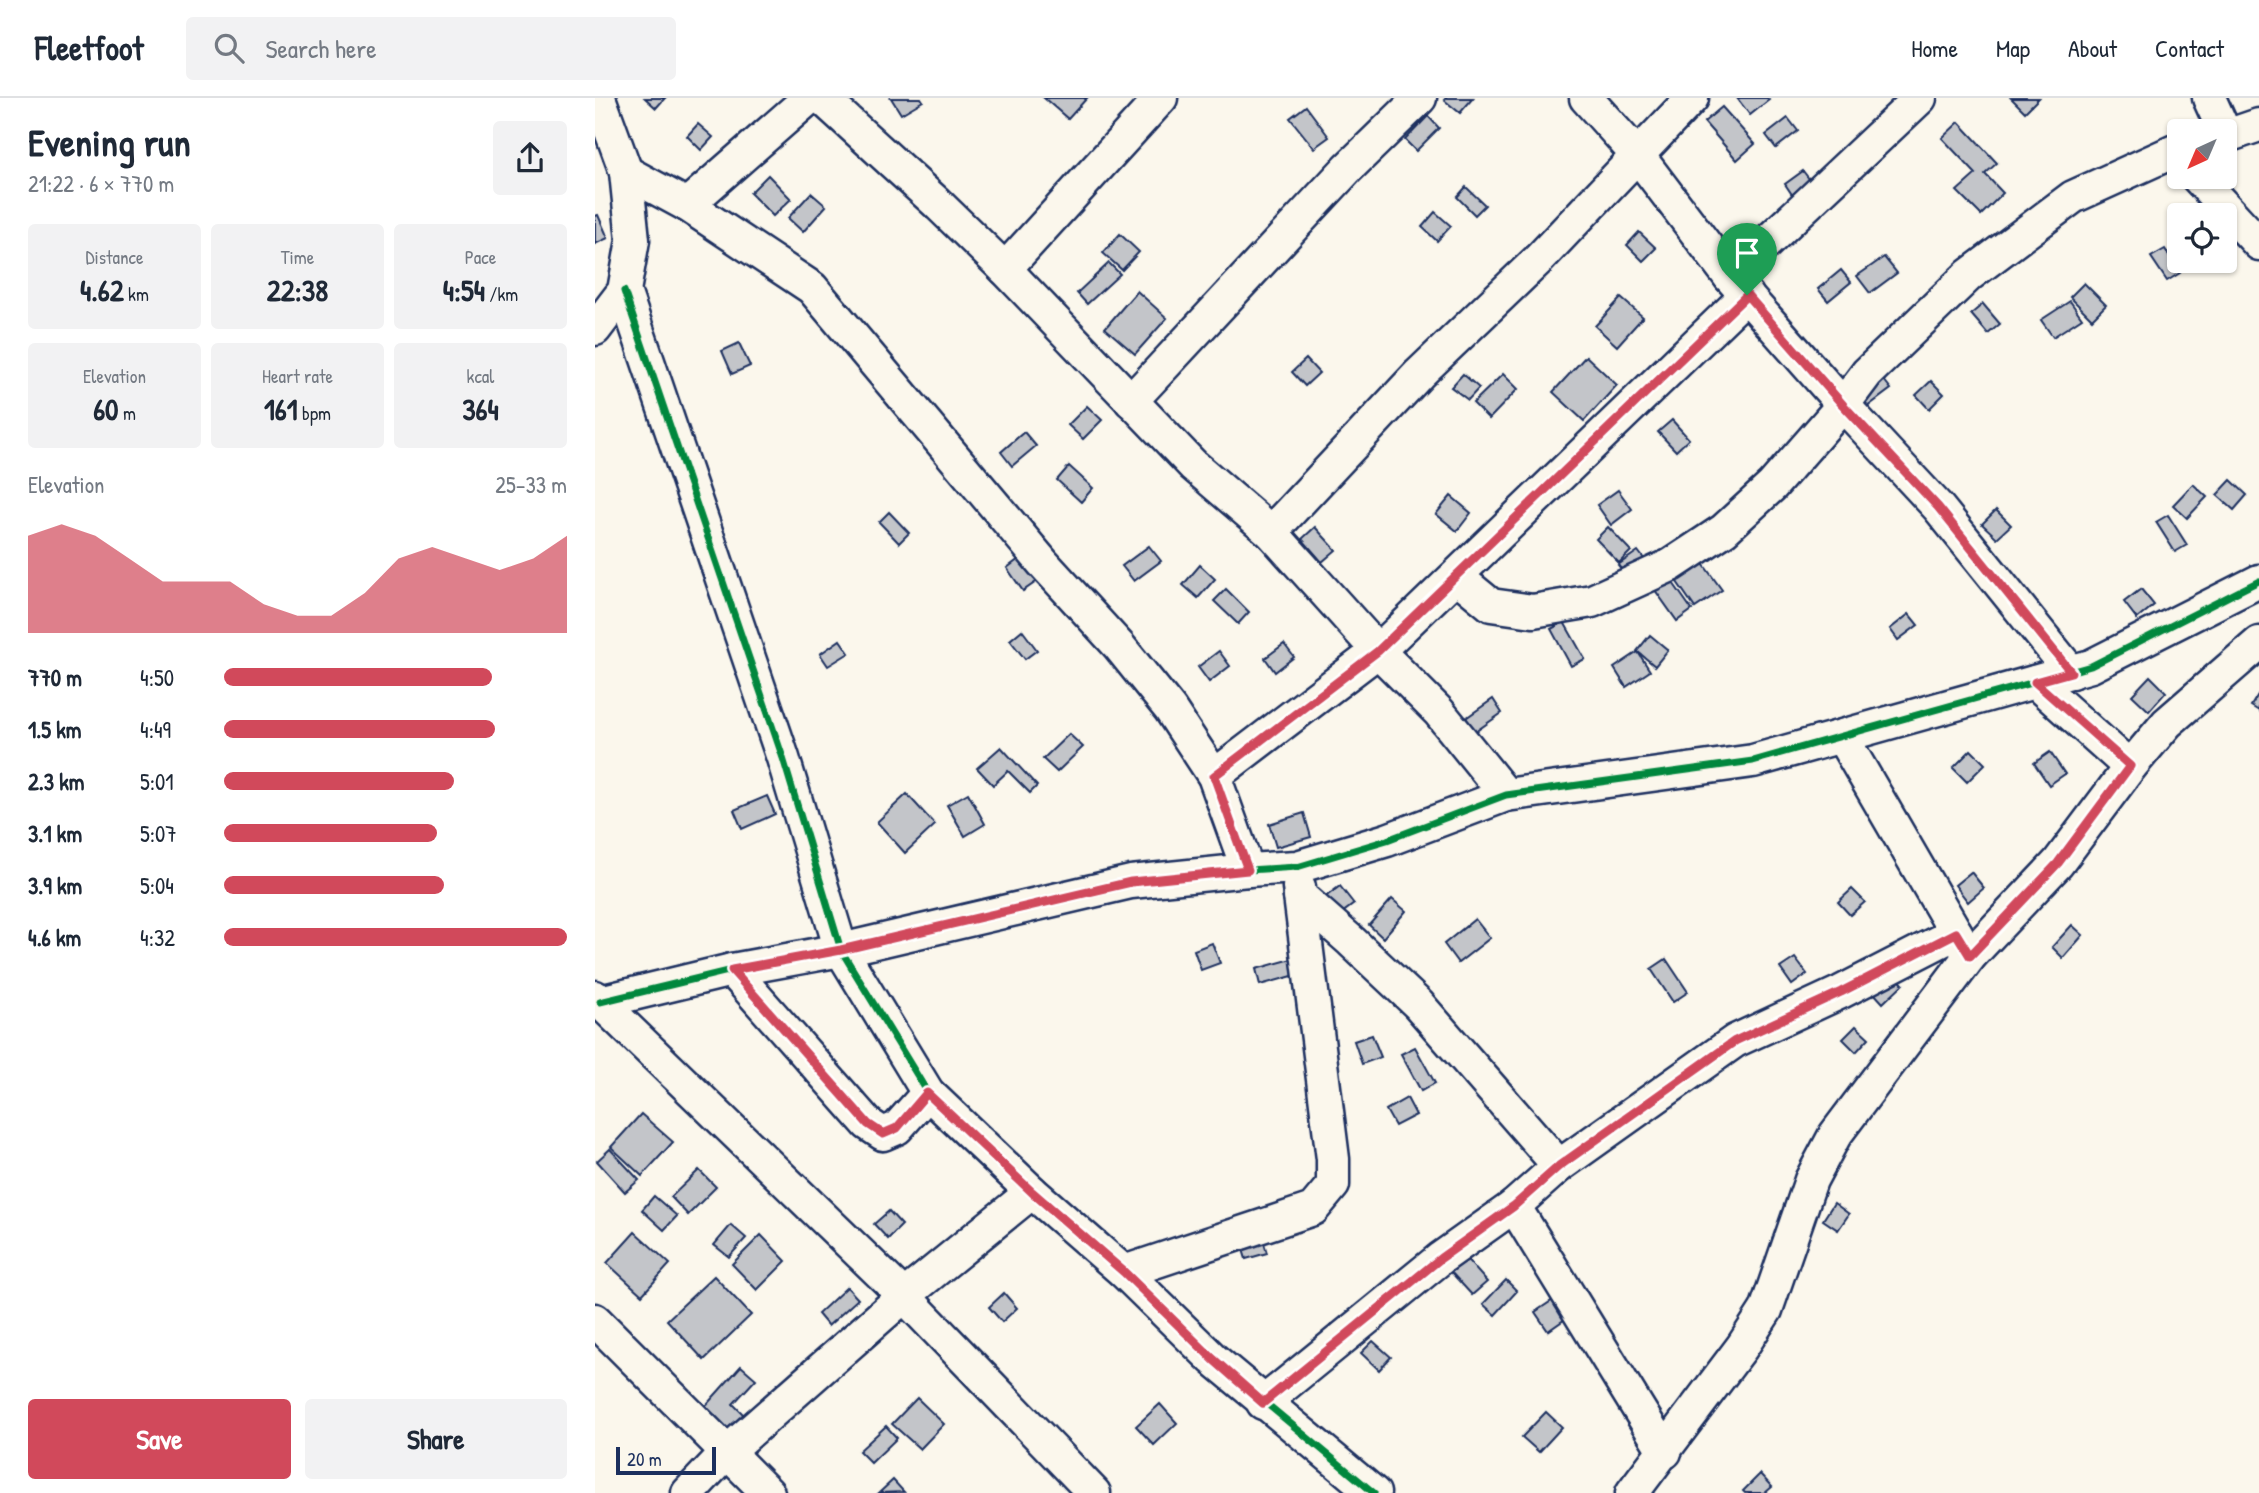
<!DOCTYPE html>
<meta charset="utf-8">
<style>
:root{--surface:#fff;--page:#f2f2f3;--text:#1f2937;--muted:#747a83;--line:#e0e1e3;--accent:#d1495b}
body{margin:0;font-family:"Patrick Hand",sans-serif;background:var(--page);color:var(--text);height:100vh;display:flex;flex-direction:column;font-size:26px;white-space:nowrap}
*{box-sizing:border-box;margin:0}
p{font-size:23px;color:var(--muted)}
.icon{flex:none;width:38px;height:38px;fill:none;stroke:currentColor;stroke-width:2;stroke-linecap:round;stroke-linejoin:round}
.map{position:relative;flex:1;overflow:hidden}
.sheet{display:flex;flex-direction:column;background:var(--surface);width:595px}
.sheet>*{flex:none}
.needle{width:46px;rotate:224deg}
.buttons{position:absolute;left:1572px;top:21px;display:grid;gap:14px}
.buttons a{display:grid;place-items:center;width:70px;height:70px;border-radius:7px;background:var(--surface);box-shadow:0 2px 5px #0004;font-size:35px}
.scale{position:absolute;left:21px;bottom:18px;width:100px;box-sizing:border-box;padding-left:7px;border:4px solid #1b2f5e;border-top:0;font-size:19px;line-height:24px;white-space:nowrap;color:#1b2f5e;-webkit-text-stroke:5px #fbf7ec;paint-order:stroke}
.pin{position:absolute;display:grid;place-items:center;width:60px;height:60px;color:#fff;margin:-72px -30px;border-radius:50% 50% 50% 0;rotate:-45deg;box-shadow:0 0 7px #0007}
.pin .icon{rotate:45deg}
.round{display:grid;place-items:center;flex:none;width:74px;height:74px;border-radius:7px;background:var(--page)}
.head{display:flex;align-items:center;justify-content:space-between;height:119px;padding:0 28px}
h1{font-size:38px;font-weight:800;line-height:52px}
.metrics{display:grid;grid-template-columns:repeat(3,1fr);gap:10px;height:119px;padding:7px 28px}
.metrics div{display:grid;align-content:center;border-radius:7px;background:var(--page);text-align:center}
.metrics b{font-size:30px;font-weight:800}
.metrics small{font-size:19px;font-weight:400}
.metrics p{font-size:19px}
.chart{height:196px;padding:14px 28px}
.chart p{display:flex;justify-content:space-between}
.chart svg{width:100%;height:126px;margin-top:7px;fill:var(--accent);opacity:.7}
.action{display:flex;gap:14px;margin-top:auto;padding:14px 28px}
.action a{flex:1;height:80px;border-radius:7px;background:var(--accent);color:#fff;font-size:28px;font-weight:800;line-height:80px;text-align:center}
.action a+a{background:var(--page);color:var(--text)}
ul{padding:0 28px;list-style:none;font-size:23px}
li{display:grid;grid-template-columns:112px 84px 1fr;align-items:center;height:52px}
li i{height:18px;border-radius:9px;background:var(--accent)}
header{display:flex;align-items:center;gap:42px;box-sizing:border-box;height:98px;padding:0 35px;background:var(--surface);border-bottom:2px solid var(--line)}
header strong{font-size:33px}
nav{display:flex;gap:38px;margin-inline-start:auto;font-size:24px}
.search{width:490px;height:63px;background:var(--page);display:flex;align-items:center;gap:18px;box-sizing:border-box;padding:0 24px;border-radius:7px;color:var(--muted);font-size:26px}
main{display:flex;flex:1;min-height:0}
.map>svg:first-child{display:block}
</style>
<header>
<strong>Fleetfoot</strong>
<div class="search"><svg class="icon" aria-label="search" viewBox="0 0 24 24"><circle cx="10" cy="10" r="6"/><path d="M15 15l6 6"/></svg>Search here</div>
<nav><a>Home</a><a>Map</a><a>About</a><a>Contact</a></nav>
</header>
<main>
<section class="sheet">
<div class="head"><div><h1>Evening run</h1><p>21:22 · 6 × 770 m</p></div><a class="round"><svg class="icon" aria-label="share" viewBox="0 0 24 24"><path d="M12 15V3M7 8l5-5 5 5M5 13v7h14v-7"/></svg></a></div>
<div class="metrics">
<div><p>Distance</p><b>4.62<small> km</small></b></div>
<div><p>Time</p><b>22:38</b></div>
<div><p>Pace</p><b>4:54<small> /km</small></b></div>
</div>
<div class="metrics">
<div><p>Elevation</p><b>60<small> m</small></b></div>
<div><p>Heart rate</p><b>161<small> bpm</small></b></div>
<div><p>kcal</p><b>364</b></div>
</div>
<div class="chart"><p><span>Elevation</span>25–33 m</p>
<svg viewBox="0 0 160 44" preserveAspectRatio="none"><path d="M0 44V10L10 6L20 10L30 18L40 26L50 26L60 26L70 34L80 38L90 38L100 30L110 18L120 14L130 18L140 22L150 18L160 10V44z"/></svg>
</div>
<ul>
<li><b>770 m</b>4:50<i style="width:78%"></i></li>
<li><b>1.5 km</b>4:49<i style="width:79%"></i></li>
<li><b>2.3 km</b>5:01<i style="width:67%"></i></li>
<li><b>3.1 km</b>5:07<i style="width:62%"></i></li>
<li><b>3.9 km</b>5:04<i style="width:64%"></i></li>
<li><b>4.6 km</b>4:32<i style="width:100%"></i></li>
</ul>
<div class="action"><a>Save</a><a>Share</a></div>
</section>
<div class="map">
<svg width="1664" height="1395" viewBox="0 0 1664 1395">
<rect width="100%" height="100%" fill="#fbf7ec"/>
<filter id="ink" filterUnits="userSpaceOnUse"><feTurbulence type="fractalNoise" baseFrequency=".0143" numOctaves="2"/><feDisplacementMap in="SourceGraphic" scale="14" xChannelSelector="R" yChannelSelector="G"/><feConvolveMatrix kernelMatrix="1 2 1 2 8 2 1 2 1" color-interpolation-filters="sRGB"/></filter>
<g filter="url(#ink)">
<g fill="#c3c5c9" stroke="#1b2f5e" stroke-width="2">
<polygon points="50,0 70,0 61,10"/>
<polygon points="296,0 326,0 328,3 306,16"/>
<polygon points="449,0 492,0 473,21"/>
<polygon points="851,0 878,0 865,15 849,2"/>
<polygon points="1142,0 1172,0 1174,2 1155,17"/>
<polygon points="1416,0 1444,0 1430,14"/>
<polygon points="711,8 734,39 719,50 695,20"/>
<polygon points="1127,9 1160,46 1142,62 1109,24"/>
<polygon points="833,18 844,30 821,53 810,42"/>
<polygon points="1193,20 1203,33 1181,50 1171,37"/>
<polygon points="1364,24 1402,65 1390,76 1408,95 1386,117 1362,93 1381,76 1347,40"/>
<polygon points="103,26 118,39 106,52 92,38"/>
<polygon points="1208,73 1221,90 1202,104 1190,86"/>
<polygon points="173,77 196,101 178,118 155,95"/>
<polygon points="871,89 890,107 880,117 862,99"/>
<polygon points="216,95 231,108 208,134 193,120"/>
<polygon points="840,114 856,128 842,143 827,129"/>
<polygon points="3,117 13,140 0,146 0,118"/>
<polygon points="1044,134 1061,150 1048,163 1032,147"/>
<polygon points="525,136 544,154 527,172 508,155"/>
<polygon points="1570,151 1585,175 1572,183 1556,159"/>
<polygon points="1289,159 1302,175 1275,195 1262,178"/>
<polygon points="514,165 525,176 492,206 482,195"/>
<polygon points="1246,172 1256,184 1233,203 1223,191"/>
<polygon points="1489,185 1511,207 1497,221 1475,199"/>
<polygon points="542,193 572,220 540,256 510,230"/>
<polygon points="1026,200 1048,219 1022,248 1000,228"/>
<polygon points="1475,203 1487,220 1458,239 1446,222"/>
<polygon points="1388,206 1405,226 1393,236 1376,216"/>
<polygon points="144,245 155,268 137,276 127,253"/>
<polygon points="991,258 1022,287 989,323 958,294"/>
<polygon points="711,261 724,275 710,288 697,274"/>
<polygon points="868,276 884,290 873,302 856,289"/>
<polygon points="908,276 923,291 894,321 878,305"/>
<polygon points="1285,277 1296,291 1272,309 1261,294"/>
<polygon points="1336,283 1349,296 1334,311 1321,297"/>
<polygon points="492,308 507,322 488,341 473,327"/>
<polygon points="1077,322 1094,341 1081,353 1063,334"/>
<polygon points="429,334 441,348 417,368 406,354"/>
<polygon points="474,368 498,390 486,404 462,382"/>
<polygon points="1636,382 1652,397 1639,412 1622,397"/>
<polygon points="1598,386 1612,399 1592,420 1578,407"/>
<polygon points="1023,392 1037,411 1016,427 1002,407"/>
<polygon points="856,398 876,415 862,433 841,416"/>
<polygon points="1401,412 1416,427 1402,440 1387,426"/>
<polygon points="294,414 314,435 304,445 284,424"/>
<polygon points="1573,417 1592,447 1580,454 1561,424"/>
<polygon points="720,429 741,452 727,464 707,441"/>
<polygon points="1013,429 1036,453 1024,465 1001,441"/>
<polygon points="554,448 566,463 539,483 527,468"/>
<polygon points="1043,453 1053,466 1034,481 1023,467"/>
<polygon points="428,458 444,482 428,493 412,470"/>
<polygon points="1106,463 1127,492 1100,510 1080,481"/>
<polygon points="605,467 620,481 603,500 588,487"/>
<polygon points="1076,482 1097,512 1082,523 1060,492"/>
<polygon points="631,491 654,514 643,526 619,503"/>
<polygon points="1546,491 1559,507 1542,521 1529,504"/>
<polygon points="1314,516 1323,527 1303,542 1295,531"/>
<polygon points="969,524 990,561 976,568 956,531"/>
<polygon points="427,532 442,552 430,561 415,542"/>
<polygon points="1055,537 1073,552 1060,568 1042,553"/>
<polygon points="245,542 254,555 233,568 225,556"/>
<polygon points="689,546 699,559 680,574 670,560"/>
<polygon points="624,553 635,568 614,584 603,569"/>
<polygon points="1043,554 1055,573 1031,589 1019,570"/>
<polygon points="1555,578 1571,594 1554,613 1537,597"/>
<polygon points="1664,595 1664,613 1656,608"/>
<polygon points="898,601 907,615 877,636 868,622"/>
<polygon points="474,636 488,649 462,674 448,661"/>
<polygon points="406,649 442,688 435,695 413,673 398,687 382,670"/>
<polygon points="1376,652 1390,666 1372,684 1358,670"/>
<polygon points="1455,654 1470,676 1454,687 1439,665"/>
<polygon points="373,695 390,726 370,738 352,707"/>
<polygon points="312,696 340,727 310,755 282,724"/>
<polygon points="172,698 180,716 147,731 139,712"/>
<polygon points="709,715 716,739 681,749 674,726"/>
<polygon points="1376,774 1389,790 1373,804 1360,787"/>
<polygon points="745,788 759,806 743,818 729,800"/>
<polygon points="1257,791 1270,804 1255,817 1243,804"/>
<polygon points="797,801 811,813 788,840 774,827"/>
<polygon points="880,821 895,840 863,865 849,846"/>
<polygon points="1477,827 1488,837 1468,860 1457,849"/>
<polygon points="617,845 625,865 606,872 599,852"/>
<polygon points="1200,860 1212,876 1197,887 1185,870"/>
<polygon points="697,861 701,877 665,887 661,871"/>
<polygon points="1071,861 1093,894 1078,904 1056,871"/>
<polygon points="1298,875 1308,886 1288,905 1278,894"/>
<polygon points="1261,928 1274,940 1261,954 1248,941"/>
<polygon points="777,937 786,959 767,966 759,943"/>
<polygon points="820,949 840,985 826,993 806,956"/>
<polygon points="812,1000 821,1017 800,1028 791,1012"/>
<polygon points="46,1016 78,1044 47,1078 16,1049"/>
<polygon points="15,1051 44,1082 30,1094 2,1063"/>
<polygon points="104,1072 121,1089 93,1117 76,1099"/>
<polygon points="59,1098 82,1118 69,1132 47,1112"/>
<polygon points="1239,1105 1254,1116 1243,1132 1228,1122"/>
<polygon points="294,1113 307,1127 293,1141 279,1126"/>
<polygon points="136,1127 151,1140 134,1159 119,1147"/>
<polygon points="40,1134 75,1166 47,1197 12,1165"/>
<polygon points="666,1135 672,1155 651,1161 645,1142"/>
<polygon points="166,1137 191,1163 162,1192 137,1166"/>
<polygon points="869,1158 892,1184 877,1197 854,1172"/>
<polygon points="119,1178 156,1217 109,1262 72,1222"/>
<polygon points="911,1182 922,1193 900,1217 888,1206"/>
<polygon points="252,1189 263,1201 233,1228 223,1216"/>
<polygon points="409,1195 422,1210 407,1224 394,1209"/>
<polygon points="961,1200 973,1219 953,1233 940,1214"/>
<polygon points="778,1243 796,1259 784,1272 766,1255"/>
<polygon points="146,1268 161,1281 138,1306 150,1318 131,1339 104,1315"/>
<polygon points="322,1300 349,1326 325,1351 297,1326"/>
<polygon points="565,1306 582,1325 559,1347 541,1328"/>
<polygon points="951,1314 967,1329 944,1354 927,1339"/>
<polygon points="291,1328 302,1340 276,1365 264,1353"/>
<polygon points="1165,1376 1177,1389 1170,1395 1150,1395 1148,1393"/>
<polygon points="298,1382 309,1394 284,1395"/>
</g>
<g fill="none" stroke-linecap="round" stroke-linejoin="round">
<g stroke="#1b2f5e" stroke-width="37">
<g id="street">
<polyline points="227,0 342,105 410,171 598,367 676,434 783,553 844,614 911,697"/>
<polyline points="991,0 1044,59 1135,179 1248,307 1343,409 1476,574"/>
<polyline points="1614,0 1629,33"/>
<polyline points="1629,39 1664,27"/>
<polyline points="31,74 92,107 217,190 448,465 524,548 575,611 619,678 653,772"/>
<polyline points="1602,79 1664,146"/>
<polyline points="92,107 214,0"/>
<polyline points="410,171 566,0"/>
<polyline points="1135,179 1325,0"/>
<polyline points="29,193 188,660 246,852 333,995 437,1094 529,1174 618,1261 779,1395"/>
<polyline points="0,231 29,193 38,142 31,74 4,0"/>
<polyline points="536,303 753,70 825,0"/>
<polyline points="676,434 824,276 943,162 1097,0"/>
<polyline points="862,479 896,507 938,513 997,503 1076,467 1129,432 1177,388 1248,307 1272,275 1374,177 1478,99 1584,51"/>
<polyline points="1440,584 1535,669"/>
<polyline points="1247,639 1361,835"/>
<polyline points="619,678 783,553 1152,197"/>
<polyline points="704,789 705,798 756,843 823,906 964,1068"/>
<polyline points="137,872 273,1026 288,1036 302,1030 333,995"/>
<polyline points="0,899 309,1198 499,1395"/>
<polyline points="5,904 137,872 246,852 536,784 653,772 702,769 792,742 911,697 1158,663 1496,568 1664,483"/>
<polyline points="919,1108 1070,1354"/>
<polyline points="529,1174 718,1111 738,1087 738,1061 705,798"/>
<polyline points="0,1222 173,1395"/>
<polyline points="668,1305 846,1160 919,1108 964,1068 1140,943 1246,894 1361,835 1375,858"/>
<polyline points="93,1395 132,1354 309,1198 437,1094"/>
<polyline points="1037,1395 1147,1249 1171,1212 1216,1082 1240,1037 1375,858 1463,765 1535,669 1572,625 1664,545"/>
</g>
</g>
<use href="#street" stroke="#fbf7ec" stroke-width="32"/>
<g stroke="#fbf7ec" stroke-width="11">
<g id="cycleway">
<polyline points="29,193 188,660 246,852 333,995 437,1094 529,1174 618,1261 779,1395"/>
<polyline points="5,904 137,872 246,852 536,784 653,772 702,769 792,742 911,697 1158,663 1496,568 1664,483"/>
</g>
</g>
<use href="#cycleway" stroke="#00873e" stroke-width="7"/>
</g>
</g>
<g fill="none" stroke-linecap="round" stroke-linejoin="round" filter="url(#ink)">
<g stroke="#fff" stroke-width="14">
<polygon id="route" points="1152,197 1248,307 1343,409 1476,574 1440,584 1535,668 1463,765 1375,858 1361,835 1246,894 1140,943 964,1068 919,1108 846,1160 668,1305 618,1261 529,1174 437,1094 332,995 302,1030 288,1036 273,1026 137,872 246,852 536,784 653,772 619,678 783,553"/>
</g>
<use href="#route" stroke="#d1495b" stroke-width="9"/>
</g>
</svg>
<div class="buttons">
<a><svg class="needle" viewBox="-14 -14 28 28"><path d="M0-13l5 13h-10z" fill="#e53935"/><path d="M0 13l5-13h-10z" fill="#747a83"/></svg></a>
<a><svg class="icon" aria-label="locate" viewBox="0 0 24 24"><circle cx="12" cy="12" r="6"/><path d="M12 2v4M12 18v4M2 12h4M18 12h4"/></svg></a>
</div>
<div class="scale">20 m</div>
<div class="pin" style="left:1152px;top:197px;background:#1e9e55"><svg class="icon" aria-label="arrive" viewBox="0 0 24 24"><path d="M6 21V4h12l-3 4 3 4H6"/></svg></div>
</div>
</main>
